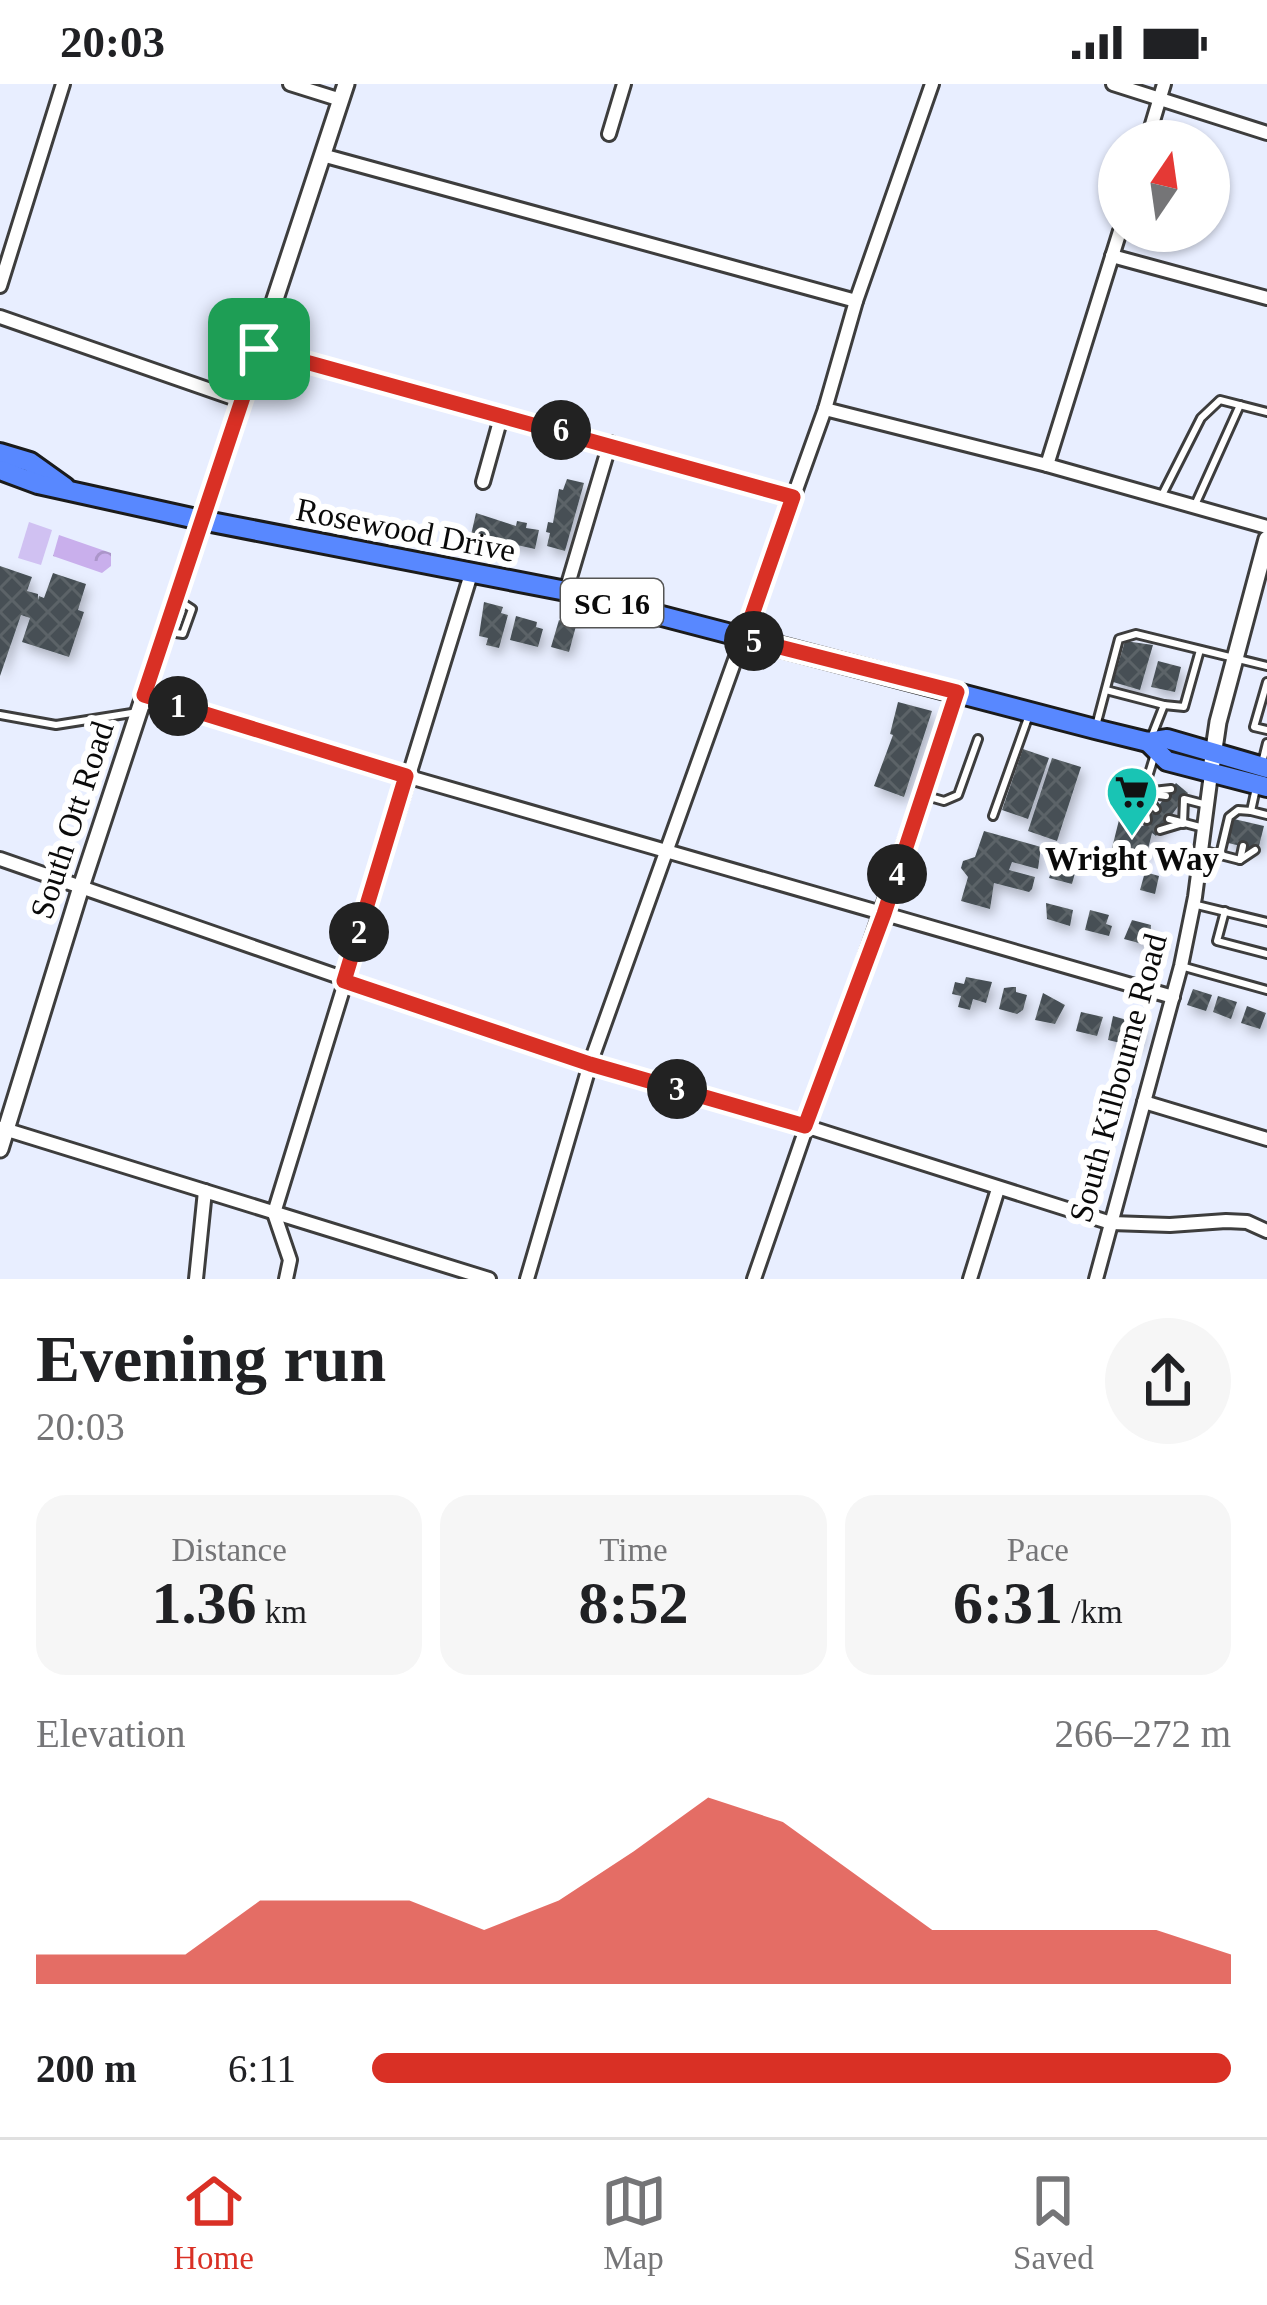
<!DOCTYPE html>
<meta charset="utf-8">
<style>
:root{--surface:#fff;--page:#f6f6f6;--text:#202124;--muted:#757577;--line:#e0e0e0;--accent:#d93025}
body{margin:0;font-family:"Times New Roman",serif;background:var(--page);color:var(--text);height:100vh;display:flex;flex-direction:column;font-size:45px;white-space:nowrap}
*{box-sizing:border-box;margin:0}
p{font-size:39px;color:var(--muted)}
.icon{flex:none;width:66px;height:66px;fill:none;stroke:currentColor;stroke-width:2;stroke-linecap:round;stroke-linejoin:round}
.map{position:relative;height:1195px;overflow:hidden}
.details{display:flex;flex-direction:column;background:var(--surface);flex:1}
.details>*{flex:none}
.needle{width:78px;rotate:13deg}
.tools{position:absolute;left:1098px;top:36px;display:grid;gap:24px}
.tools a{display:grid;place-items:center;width:132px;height:132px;border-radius:50%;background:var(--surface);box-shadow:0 3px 9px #0004;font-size:60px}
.pin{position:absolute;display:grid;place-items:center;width:102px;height:102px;color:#fff;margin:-51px;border-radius:24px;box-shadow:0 6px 18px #0006}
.km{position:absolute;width:60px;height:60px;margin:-30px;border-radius:50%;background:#222;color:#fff;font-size:33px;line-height:60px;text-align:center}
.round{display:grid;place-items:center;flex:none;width:126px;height:126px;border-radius:63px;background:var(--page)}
.summary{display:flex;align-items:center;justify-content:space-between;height:204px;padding:0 36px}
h1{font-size:66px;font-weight:600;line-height:90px}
.stats{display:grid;grid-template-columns:repeat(3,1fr);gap:18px;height:204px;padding:12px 36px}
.stats div{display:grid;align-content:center;border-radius:30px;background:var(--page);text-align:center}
.stats b{font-size:60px;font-weight:600}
.stats small{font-size:33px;font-weight:400}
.stats p{font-size:33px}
.chart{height:336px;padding:24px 36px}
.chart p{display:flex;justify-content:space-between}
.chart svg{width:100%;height:216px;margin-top:12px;fill:var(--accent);opacity:.7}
ul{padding:0 36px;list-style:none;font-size:39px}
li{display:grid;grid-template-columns:192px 144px 1fr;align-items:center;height:90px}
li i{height:30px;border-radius:15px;background:var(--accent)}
.status{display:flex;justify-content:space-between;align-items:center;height:84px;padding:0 60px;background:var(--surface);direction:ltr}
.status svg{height:33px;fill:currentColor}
.dock{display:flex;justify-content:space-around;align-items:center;height:168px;border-top:3px solid var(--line);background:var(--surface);font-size:33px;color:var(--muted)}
.dock a{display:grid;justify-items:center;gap:6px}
.dock .active{color:var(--accent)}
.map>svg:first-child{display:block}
</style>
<div class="status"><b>20:03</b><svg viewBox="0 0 49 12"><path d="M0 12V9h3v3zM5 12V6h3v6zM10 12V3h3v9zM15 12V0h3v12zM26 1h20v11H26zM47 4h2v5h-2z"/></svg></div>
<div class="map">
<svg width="1267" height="1195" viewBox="0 0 1267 1195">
<defs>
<pattern id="park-crowns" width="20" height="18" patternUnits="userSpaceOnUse" patternTransform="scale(3)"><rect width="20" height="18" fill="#c9afec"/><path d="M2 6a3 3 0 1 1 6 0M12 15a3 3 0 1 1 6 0" fill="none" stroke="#ab95c9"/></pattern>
<pattern id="building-cross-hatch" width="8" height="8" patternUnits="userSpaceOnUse" patternTransform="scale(3)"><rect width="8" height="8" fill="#464f54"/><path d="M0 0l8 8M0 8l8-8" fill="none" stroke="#5c6468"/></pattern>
<filter id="shadow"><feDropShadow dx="3.5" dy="6" stdDeviation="6" flood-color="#0004"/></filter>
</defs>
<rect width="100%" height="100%" fill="#e8eeff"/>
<polygon fill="url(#park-crowns)" points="59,451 111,469 111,482 102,489 53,472"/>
<polygon fill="#d0c1f2" points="29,438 52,446 41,481 18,474"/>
<g fill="url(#building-cross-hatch)" filter="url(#shadow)">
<polygon points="567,395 584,399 565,467 547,462 550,449 546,448 548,438 553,439 559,405 563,406"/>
<polygon points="476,429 516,442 517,437 527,439 526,444 539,446 535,465 471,451"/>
<polygon points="0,482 32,493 27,507 38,510 38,516 39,512 44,514 53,489 86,500 78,526 84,528 69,573 22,558 30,534 21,531 0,592"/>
<polygon points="484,518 503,523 501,529 508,531 499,564 486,561 488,554 479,552"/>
<polygon points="516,532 537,538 536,543 543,545 538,563 510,556"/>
<polygon points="559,536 576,542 569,568 551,563"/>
<polygon points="1125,557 1153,561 1140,606 1113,598"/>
<polygon points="1158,577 1181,583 1175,608 1151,603"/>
<polygon points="898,618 932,627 904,713 874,702 893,651 890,650"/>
<polygon points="1023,665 1049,674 1028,735 1002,726"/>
<polygon points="1052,674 1081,683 1057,757 1028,747"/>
<polygon points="1176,699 1188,709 1156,752 1152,749 1146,773 1112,764 1119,736 1143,742"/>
<polygon points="1234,735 1264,742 1258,766 1228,759"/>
<polygon points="984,747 1041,763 1038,785 1012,778 1009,786 1035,793 1032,805 1029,808 994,799 990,825 961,817 968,793 961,784 963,777 975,773"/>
<polygon points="1061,777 1075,789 1072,800 1049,794 1054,780"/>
<polygon points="1145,788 1159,792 1155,810 1140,806"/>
<polygon points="1046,819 1073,826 1070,842 1047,835"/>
<polygon points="1090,826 1109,831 1106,840 1112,842 1109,852 1085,846"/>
<polygon points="1132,836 1151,841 1150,852 1163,855 1161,865 1124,855"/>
<polygon points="966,893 992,898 986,919 973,915 970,926 958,923 961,912 952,910 955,898 964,900"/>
<polygon points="1012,903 1016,903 1016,908 1027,911 1023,926 1017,930 999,925 1004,904"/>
<polygon points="1193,905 1212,911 1206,927 1187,921"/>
<polygon points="1043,909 1065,921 1055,940 1035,936"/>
<polygon points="1218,912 1237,918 1231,935 1213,928"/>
<polygon points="1247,922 1266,929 1260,945 1241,939"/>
<polygon points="1081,928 1103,933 1097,952 1076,947"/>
<polygon points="1113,932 1144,941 1137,963 1108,956"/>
</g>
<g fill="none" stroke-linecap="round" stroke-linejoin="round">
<g stroke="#3d3d3d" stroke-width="12">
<g id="service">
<polyline points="1161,413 1201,334 1220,316 1267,328"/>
<polyline points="1195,421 1240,321"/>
<polyline points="169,548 183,550 192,525 178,516"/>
<polyline points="1267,598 1254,643 1267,646"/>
<polyline points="1106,606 1164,621"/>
<polyline points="0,631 56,641 138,628"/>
<polyline points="1096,642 1119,555 1136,550 1267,582"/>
<polyline points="1151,654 1164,621 1184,623 1200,566"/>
<polyline points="1155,670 1143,709 1166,712"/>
<polyline points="1262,679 1267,659"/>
<polyline points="1256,704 1251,727 1267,731"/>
<polyline points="1153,707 1171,705"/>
<polyline points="1143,709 1147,736"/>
<polyline points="923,711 944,717 958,711 978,655"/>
<polyline points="1145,711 1156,725"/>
<polyline points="993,732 1029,631"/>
<polyline points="1169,735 1204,744"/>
<polyline points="1183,740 1184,715 1207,721"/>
<polyline points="1160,746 1180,740"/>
<polyline points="1205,767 1240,776 1255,766"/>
<polyline points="1220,771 1229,733 1238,726 1251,727"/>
<polyline points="1240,776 1243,762"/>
<polyline points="1197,821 1267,838"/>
<polyline points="1225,827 1217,857 1267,870"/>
<polyline points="1181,882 1267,906"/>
</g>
</g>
<g stroke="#3d3d3d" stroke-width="18">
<g id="minor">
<polyline points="290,0 341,16"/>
<polyline points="1113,0 1267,49"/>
<polyline points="609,50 624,0"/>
<polyline points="1147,57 1164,0"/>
<polyline points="322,71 856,217"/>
<polyline points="1112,172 1267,214"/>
<polyline points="0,202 63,0"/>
<polyline points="0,233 242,317"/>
<polyline points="259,265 793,413"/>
<polyline points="825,325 1047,381 1267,443"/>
<polyline points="1047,381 1120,147"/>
<polyline points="483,398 502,330"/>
<polyline points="566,507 610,359"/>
<polyline points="144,611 406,692 1173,913"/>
<polyline points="0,775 590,980 805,1042 1111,1139 1170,1141 1226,1137 1247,1138 1267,1147"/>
<polyline points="1144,1018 1267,1055"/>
<polyline points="1,1044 489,1195"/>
<polyline points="196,1195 205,1107"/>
<polyline points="286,1195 290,1176 274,1129 471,490"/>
<polyline points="527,1195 590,980 825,325 856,217 932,0"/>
<polyline points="754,1195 957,608"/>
<polyline points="970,1195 998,1105"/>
<polyline points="1096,1195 1181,882 1195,813 1211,690"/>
</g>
</g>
<g stroke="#3d3d3d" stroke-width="21">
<g id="tertiary">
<polyline points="1212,679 1218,638 1267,455"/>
<polyline points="0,1065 81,803 346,0"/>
</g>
</g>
<g stroke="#1b1b1b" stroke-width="24">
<g id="primary">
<polyline points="0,369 30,378 65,403"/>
<polyline points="0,386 38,400 201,436 566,507 1095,645 1148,658 1167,655 1267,684"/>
<polyline points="1148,658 1167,677 1267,703"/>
</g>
</g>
<use href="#service" stroke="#fff" stroke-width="6"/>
<use href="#minor" stroke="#fff" stroke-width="12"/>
<use href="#tertiary" stroke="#fff" stroke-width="15"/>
<use href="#primary" stroke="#5888ff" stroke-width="18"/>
</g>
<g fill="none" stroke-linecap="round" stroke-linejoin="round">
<g stroke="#fff" stroke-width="24">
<polygon id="route" points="259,265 793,413 744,554 957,608 884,830 805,1042 590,980 344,897 406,692 144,611"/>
</g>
<use href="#route" stroke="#d93025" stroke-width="15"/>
</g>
<defs>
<g id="supermarket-pin" transform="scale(2.7)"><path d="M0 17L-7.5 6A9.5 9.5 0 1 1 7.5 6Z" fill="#19c4b4" stroke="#fff"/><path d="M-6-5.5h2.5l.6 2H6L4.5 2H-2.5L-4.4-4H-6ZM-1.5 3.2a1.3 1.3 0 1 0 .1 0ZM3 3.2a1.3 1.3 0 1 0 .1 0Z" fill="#111"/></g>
</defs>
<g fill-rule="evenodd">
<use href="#supermarket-pin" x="1132" y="708"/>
</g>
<g text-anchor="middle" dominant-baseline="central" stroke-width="12" stroke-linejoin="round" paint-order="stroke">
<rect fill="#fff" stroke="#545454" stroke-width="3" x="561" y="495" width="102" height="48" rx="9"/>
<g font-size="30" font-weight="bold" fill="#0a0a0a">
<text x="612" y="519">SC 16</text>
</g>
<g font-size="33" fill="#0a0a0a" stroke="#fff">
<text transform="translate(406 446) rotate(11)">Rosewood Drive</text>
<text transform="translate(72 736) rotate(-72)">South Ott Road</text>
<text transform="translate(1118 994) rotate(-75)">South Kilbourne Road</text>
</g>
<g font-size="33" font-weight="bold" fill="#0a0a0a" stroke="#fff">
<text x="1132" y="775">Wright Way</text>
</g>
</g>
</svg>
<div class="tools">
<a><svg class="needle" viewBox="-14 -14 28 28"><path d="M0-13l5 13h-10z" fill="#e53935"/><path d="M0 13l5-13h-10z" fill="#757577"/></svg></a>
</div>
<div class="pin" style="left:259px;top:265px;background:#1e9e55"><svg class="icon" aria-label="arrive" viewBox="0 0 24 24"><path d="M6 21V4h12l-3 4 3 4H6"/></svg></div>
<b class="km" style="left:178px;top:622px">1</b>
<b class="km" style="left:359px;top:848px">2</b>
<b class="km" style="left:677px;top:1005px">3</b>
<b class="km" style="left:897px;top:790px">4</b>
<b class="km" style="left:754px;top:557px">5</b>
<b class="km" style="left:561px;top:346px">6</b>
</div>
<section class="details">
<div class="summary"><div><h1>Evening run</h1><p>20:03</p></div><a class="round"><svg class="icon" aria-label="share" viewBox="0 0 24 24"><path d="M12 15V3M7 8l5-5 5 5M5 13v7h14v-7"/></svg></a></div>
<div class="stats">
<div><p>Distance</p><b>1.36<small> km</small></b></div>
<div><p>Time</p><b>8:52</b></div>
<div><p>Pace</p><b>6:31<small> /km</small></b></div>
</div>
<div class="chart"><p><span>Elevation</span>266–272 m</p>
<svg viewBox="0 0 160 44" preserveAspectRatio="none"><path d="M0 44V38L10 38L20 38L30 27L40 27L50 27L60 33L70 27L80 17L90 6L100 11L110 22L120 33L130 33L140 33L150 33L160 38V44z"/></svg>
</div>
<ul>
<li><b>200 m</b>6:11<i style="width:100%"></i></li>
</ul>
</section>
<nav class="dock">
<a class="active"><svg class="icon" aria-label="home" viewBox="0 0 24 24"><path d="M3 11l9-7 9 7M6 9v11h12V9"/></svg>Home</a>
<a><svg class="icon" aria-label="map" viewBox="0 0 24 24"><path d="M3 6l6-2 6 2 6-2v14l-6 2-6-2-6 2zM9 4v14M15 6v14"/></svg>Map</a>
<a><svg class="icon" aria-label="saved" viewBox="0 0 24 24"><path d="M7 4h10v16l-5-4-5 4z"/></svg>Saved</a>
</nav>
